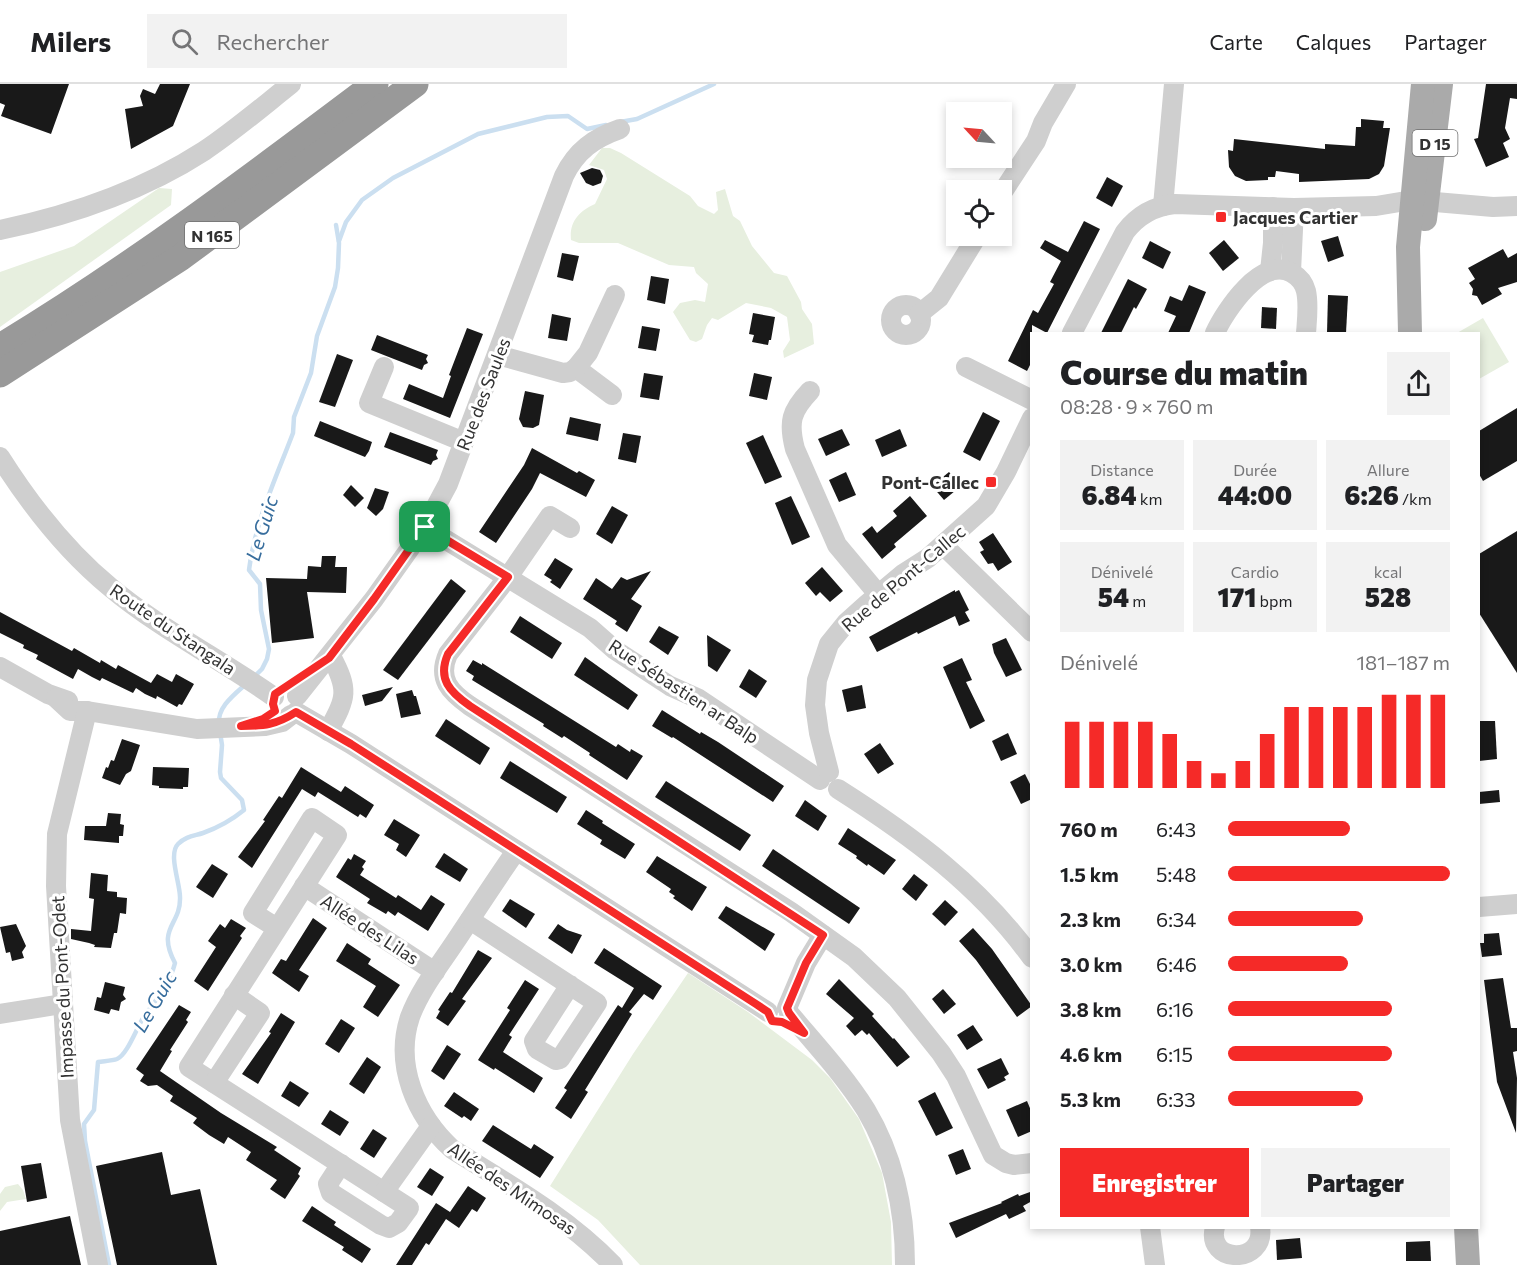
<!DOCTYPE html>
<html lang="fr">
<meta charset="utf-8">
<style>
:root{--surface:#fff;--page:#f2f2f2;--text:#202124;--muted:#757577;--line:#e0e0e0;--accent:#f52a28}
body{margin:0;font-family:Commissioner,sans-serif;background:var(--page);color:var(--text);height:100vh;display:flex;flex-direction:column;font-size:22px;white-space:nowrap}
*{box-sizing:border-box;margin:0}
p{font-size:20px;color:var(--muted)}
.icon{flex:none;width:33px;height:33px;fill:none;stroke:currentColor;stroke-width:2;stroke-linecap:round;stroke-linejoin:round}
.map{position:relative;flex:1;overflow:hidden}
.sheet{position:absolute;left:1030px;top:248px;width:450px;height:897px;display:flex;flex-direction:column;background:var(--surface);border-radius:0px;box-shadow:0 3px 9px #0003}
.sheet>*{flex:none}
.needle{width:39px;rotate:296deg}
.controls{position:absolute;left:946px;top:18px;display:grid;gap:12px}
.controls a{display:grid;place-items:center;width:66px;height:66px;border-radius:0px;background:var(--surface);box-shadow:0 3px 9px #0003;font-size:30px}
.pin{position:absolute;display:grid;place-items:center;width:51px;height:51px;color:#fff;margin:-26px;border-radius:12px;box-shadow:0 3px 9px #0006}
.round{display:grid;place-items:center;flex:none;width:63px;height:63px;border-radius:0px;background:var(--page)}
.overview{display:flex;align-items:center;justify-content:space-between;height:102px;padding:0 30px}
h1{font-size:33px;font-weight:800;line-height:45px}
.stats{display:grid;grid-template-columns:repeat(3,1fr);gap:9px;height:102px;padding:6px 30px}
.stats div{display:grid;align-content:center;border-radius:0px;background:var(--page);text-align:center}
.stats b{font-size:26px;font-weight:800}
.stats small{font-size:16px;font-weight:400}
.stats p{font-size:16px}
.chart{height:168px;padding:12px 30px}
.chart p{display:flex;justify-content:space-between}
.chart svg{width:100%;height:108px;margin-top:6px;stroke:var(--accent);stroke-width:6}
.action{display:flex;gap:12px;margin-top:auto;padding:12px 30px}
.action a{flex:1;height:69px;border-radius:0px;background:var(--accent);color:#fff;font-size:24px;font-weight:800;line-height:69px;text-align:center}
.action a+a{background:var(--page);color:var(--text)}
ul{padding:0 30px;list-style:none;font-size:20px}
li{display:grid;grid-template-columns:96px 72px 1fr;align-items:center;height:45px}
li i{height:15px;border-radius:8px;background:var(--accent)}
header{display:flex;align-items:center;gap:36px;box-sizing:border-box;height:84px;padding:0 30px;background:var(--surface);border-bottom:2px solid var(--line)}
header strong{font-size:28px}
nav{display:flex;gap:33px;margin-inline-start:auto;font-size:21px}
.search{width:420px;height:54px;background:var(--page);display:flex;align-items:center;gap:15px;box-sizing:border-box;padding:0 21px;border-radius:0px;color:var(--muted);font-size:22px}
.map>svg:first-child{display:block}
</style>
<header>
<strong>Milers</strong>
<div class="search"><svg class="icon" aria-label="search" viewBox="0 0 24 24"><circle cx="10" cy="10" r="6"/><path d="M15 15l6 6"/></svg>Rechercher</div>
<nav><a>Carte</a><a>Calques</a><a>Partager</a></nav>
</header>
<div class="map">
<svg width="1517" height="1181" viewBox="0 0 1517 1181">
<rect width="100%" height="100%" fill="#fff"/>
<g fill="#e7efdf">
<path d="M602,64H610L621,69L690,112L698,122L714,130L718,126L716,108L725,105L733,132L740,137L752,162L774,189L787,192L801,218L802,225L812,240L814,260L784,274L783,267L790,256L787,233L771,224L746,219L718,236L712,234L707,241L702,255L696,258L690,256L673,228L680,219L695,216L705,218L708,200L696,189L694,183L669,181L618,159H579L571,156C569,138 579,127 595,120L607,95L604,86L589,81Z"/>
<polygon points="159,104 172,105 171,121 0,243 0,188 74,162"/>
<polygon points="1483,234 1509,278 1479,295 1479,249 1457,249"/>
<polygon points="688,889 748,928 812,976 830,994 859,1035 882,1089 891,1138 892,1181 640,1181 598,1136 550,1102 633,970"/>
<polygon points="18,1100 23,1106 26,1115 7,1118 0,1127 0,1110 5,1103"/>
</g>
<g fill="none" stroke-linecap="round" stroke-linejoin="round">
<g stroke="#cbdff0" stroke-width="4.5">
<polyline points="620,38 637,35 714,0"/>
<polyline points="339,157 346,138 362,116 393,94 478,50 547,33 568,32 587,45 606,41"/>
<path d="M253,594L262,585L267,575L269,565L261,526L260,500L249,486C255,438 276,394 293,349L294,333L311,289L317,252L335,203L338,184L339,159L336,141"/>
<path d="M219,640C217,623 235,610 247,599"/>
<path d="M109,1181L85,1057L84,1040L94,1026L98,978C104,977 112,977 117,975C128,970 137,942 145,931C157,915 170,899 175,879C156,843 181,842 180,813C180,799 168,770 178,760C186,752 194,752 203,749C217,744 233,735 244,726L242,716L221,694L220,688L222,661L220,648"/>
</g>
</g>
<g fill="#191919">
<polygon points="0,0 69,0 51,50 1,32 5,21 0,19"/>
<polygon points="160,0 190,0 173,42 131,65 125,25 143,22 140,12 143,5 155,10"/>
<polygon points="1486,0 1517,0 1517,15 1510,14 1505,44 1510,55 1503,59 1509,73 1486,83 1474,55 1478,54"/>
<polygon points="1361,35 1384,37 1383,44 1390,44 1384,82 1379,90 1369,95 1299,98 1299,90 1276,87 1275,93 1268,93 1268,96 1246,97 1235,92 1229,83 1228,66 1233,67 1234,55 1325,65 1325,60 1355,62 1356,43 1361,43"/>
<polygon points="592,84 600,86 603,92 601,99 593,102 586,99 580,89"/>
<polygon points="1107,93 1123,102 1112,123 1096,114"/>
<polygon points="1084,137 1100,145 1047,249 1032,241 1032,277 1027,287 1008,277 1033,226 1038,229 1054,200 1050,198 1061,177 1040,164 1045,156 1068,168"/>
<polygon points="1338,152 1344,172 1328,178 1321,157"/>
<polygon points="1224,156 1239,174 1223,187 1209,169"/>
<polygon points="1150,157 1171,168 1163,185 1142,174"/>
<polygon points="1503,165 1508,174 1517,169 1517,198 1498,204 1502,210 1482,221 1477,212 1472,211 1473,205 1469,199 1475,195 1468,184"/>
<polygon points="562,169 579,172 573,197 557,193"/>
<polygon points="651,192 669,195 665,220 647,216"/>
<polygon points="1128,195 1147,205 1136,225 1134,223 1121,249 1101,249"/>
<polygon points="1189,201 1206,208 1189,249 1168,249 1176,232 1164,227 1170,212 1182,217"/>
<polygon points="1328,211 1348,212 1346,249 1327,249"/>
<polygon points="1262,223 1277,224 1276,245 1261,244"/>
<polygon points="753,229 775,233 771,256 769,256 768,261 752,258 754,251 749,250"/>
<polygon points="552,230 571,234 567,257 548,254"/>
<polygon points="642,242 660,245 656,267 638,264"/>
<polygon points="467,244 483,250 450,334 403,315 409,300 443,314 451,292 449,291"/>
<polygon points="377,251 428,271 426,275 428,279 424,281 422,286 371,266"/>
<polygon points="337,270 353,276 335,323 319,318"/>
<polygon points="644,289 663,292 659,316 640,313"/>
<polygon points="754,289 772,293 767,316 749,312"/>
<polygon points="525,307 544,311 539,341 533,344 523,343 519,335"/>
<polygon points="1517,324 1517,377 1483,397 1479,390 1479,347"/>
<polygon points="983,328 1000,337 980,377 963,368"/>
<polygon points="570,333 601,340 598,357 566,350"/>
<polygon points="320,337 372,358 369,367 365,373 314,352"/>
<polygon points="842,345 850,361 826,372 818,355"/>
<polygon points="900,345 907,362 882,373 875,356"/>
<polygon points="390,348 438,366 436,371 438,375 433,377 431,381 384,363"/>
<polygon points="623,349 641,352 636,379 618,375"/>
<polygon points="763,351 782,393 765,400 746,359"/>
<polygon points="532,364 577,389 579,387 595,396 586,413 540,389 532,405 496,459 479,448 524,381"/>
<polygon points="846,388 856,411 839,418 829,396"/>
<polygon points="949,388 961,402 944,416 932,402"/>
<polygon points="351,401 364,414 355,423 343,411"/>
<polygon points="375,404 389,408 383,425 376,432 367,424"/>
<polygon points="791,412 810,453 792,461 775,419"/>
<polygon points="910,412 927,432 894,460 896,463 882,475 862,450 872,442 877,449 897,432 893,427"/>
<polygon points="612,422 628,431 612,460 596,450"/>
<polygon points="1517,447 1517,589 1479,529 1479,470"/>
<polygon points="993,449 1012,478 998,487 993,479 988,480 980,468 984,466 979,458"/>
<polygon points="322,472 336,472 335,483 347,483 346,509 307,508 314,554 272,559 266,494 307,495 308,482 321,483"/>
<polygon points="555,474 573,485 560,505 550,498 552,496 544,491"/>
<polygon points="822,483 843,507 830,518 820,508 816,512 805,499"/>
<polygon points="651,487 631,515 642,522 627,548 615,540 617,537 583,515 596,494 612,505 621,493 627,496"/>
<polygon points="451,495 466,507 398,596 383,586"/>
<polygon points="955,506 955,508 959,506 969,526 965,528 970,537 959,542 955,532 918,550 917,548 877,568 869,553"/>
<polygon points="0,528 72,567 74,564 100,579 101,576 116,585 118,581 151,599 157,590 172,598 176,590 194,600 182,621 179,620 177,623 157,612 156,615 145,610 136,604 133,609 102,594 100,597 92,593 78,585 73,595 36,575 38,571 23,564 24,561 0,549"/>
<polygon points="520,532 562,559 552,575 510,548"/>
<polygon points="659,542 679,553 668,571 649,558"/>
<polygon points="707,551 731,566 717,588 708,582"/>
<polygon points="1006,554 1022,586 1006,593 994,569 992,560"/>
<polygon points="585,573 638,611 628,626 574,591"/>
<polygon points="962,574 972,596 966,598 985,637 970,645 943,583"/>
<polygon points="473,576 482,581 482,579 616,663 618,660 630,668 631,665 643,672 627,696 589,671 590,669 564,652 562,654 543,642 544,640 472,596 474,592 466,587"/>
<polygon points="749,585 767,597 756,614 739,603"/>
<polygon points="862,601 866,624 847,628 842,606"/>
<polygon points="393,603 382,617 365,622 362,611"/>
<polygon points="412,606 414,612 416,612 421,630 401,634 396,610"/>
<polygon points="662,626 700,650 701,648 718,658 784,702 773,718 673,653 672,654 652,642"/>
<polygon points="446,635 490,664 480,681 435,652"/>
<polygon points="1479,637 1495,637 1497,675 1479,677"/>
<polygon points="1008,649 1017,670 1001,677 992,657"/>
<polygon points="122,655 140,661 131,687 126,690 120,701 102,694 106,683 108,684 111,676 114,677"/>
<polygon points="880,659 894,680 878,690 864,670"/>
<polygon points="510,677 567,713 557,729 500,694"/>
<polygon points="153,683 189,684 188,703 183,703 183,705 159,704 159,702 152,701"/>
<polygon points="301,683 341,708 345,702 374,721 366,734 360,730 358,733 318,708 315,713 302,705 252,784 238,773 265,737 263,736 279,712 282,714"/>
<polygon points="1025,690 1032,704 1032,715 1021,720 1010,698"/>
<polygon points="666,697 751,751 740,767 655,713"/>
<polygon points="1499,706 1500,718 1479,720 1479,708"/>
<polygon points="805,716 827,732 818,747 795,732"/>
<polygon points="586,726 603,737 602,739 635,760 625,775 600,760 602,756 577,740"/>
<polygon points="108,729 121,730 120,740 124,741 123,752 119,752 119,759 84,756 85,742 106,742"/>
<polygon points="394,735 420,751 406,773 396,766 399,760 384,751"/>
<polygon points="848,744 896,776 884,791 868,780 867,782 856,774 857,772 838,760"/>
<polygon points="773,765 860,824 849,840 762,782"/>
<polygon points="444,769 468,785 460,798 435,783"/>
<polygon points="354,770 366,777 362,783 364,785 360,791 396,814 398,811 421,826 431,811 445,820 428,847 398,828 395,832 388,827 386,830 367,819 370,815 336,793 348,774 351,776"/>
<polygon points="657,772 707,803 692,827 673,814 675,812 669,808 671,805 646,788"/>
<polygon points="212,780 228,790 213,814 196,803"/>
<polygon points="91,789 108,791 107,807 117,808 117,813 127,814 126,830 120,829 117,849 114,849 111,864 94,863 95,861 89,859 71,855 71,845 91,847 94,815 89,814"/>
<polygon points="914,790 928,801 916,817 902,805"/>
<polygon points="510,815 535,830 526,844 502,827"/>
<polygon points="945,816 958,828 945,842 932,830"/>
<polygon points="726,822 775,850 765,867 718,834"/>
<polygon points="313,834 327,844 299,886 309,892 299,908 272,889 281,875 286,877"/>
<polygon points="231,835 246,844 240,852 242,854 208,907 194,897 216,863 208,857 220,840 225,844"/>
<polygon points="16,840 26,862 22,868 24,874 12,877 10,868 6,869 0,843"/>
<polygon points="558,840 567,846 582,851 572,870 548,854"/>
<polygon points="973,844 992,865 1032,922 1017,933 976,876 959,857"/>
<polygon points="1499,849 1502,871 1482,873 1480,859 1484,859 1484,850"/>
<polygon points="347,859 371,875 368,880 400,901 378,933 363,923 376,902 336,877"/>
<polygon points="604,864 662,902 653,916 644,910 629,928 632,930 585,1006 588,1008 571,1035 555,1024 567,1006 564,1004 618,921 622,924 634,904 594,879"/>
<polygon points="478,866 492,874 462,915 466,917 448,942 436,934 440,927 438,926 450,908 452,909"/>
<polygon points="1503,894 1511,944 1517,944 1517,967 1513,968 1517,994 1516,1049 1497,998 1484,896"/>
<polygon points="839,895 874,930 872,932 893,955 894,954 910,973 897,983 869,949 867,951 862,946 855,952 846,942 854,934 826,910"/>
<polygon points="525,896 539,905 509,951 512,953 503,968 543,994 534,1009 495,984 494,986 478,976 510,926 507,924"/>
<polygon points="105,898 125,903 123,911 126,915 121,918 119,927 111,925 109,930 94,926 97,913 101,914"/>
<polygon points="943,905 956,920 944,930 932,915"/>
<polygon points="179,921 191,928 186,936 188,938 170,966 172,967 160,987 221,1029 277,1063 274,1066 301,1084 298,1090 300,1092 285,1115 270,1105 277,1096 246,1076 251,1068 228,1053 224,1060 209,1051 193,1039 197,1034 170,1017 173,1012 157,1001 148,1002 140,997 144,991 136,985"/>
<polygon points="281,929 295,938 258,1000 242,990 271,949 269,948"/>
<polygon points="341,935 355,944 339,969 325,960"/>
<polygon points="973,941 983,956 967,966 957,951"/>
<polygon points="447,961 461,970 444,996 431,987"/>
<polygon points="367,973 381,983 364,1010 349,1000"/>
<polygon points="1001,974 1009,990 1004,993 1006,996 988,1005 977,985"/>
<polygon points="290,997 309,1009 299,1023 281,1012"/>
<polygon points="454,1008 479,1025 471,1037 464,1032 462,1034 444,1022"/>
<polygon points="935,1008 953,1044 936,1052 918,1017"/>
<polygon points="1027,1017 1032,1029 1032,1047 1018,1053 1006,1026"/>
<polygon points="330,1026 349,1038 340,1052 321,1040"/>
<polygon points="493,1041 531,1065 534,1060 554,1073 540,1094 482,1057"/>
<polygon points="373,1045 387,1054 374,1074 360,1065"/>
<polygon points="963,1065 971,1085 956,1091 948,1071"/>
<polygon points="162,1068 171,1111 200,1105 217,1181 117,1181 96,1082"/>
<polygon points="41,1079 47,1114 27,1118 21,1082"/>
<polygon points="430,1084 444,1093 432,1112 417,1103"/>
<polygon points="468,1102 486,1114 477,1128 472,1125 459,1144 446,1135 429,1161 426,1159 412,1181 396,1181 436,1119 450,1128"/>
<polygon points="1030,1108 1032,1117 1023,1122 1026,1127 1009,1135 1006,1130 956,1154 949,1139 1002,1119 1001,1118 1018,1110 1019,1112"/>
<polygon points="312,1122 336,1138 334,1141 371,1165 362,1179 342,1166 344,1163 302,1137"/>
<polygon points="70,1132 81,1181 0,1181 0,1147"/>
<polygon points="1300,1154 1302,1174 1277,1176 1276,1156"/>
<polygon points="1430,1157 1431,1177 1406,1177 1406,1158"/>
</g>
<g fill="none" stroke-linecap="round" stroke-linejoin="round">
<g stroke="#cfcfcf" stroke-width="20">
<polyline points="1002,109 1036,57 1043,39 1066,0"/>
<polyline points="1163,122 1174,0"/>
<path d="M0,146C72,131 142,107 204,67C234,47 262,23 291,0"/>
<polyline points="1270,187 1273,159 1273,123"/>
<polyline points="1291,188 1294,124"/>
<circle cx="906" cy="236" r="15"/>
<polyline points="919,230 939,214 977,152"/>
<path d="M1072,249L1125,148C1138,131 1154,122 1175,120L1294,124L1376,122L1412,116L1493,123L1517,122"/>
<path d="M1215,249C1225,227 1262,171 1292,189C1299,193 1304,199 1306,207C1309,220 1307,236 1306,249"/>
<polyline points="498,271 563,289 570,288 576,284 612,311"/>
<polyline points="384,283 369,319 464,358"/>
<polyline points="966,283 1032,316"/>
<polyline points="576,284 588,269 615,211"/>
<path d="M810,307C791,327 788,338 795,365L837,461L878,510"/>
<path d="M0,373C31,422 65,466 110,503C160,545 220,575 274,613"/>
<polyline points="425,443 590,544 615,566 670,602 699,615 820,696"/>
<path d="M570,444L550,432L508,493L448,570C437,595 450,608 470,622L791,828L854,873L897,914L941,969L956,992L993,1071L1006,1079L1014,1081L1032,1079"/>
<polyline points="943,461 1032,548"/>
<polyline points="0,583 48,610 68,617"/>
<path d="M297,612L374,515L425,443L448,400L564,92C576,67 594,54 620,45"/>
<polyline points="56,614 70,627 87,627 197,645 265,642 282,638 291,631"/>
<polyline points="87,627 57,750 56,802 70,1036 98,1181"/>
<polyline points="296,628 351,660 768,928"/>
<path d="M328,647C347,613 349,606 331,572"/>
<polyline points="829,688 819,649 815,621 817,596 829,560 846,539 866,521 903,490 928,474 986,422 1006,388 1032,334"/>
<path d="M838,705C912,752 980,802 1032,874"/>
<path d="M516,767C495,797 475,828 455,858C439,882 420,906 410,933C394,981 416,1032 452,1065C508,1100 567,1133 613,1181"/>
<polyline points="304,802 435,888"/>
<polyline points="1479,823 1517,820"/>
<polyline points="470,836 597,919 560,975 556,976 537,965 534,957 570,901"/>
<polyline points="277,844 253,829 312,734 337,751 189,983 384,1108 431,1042"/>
<polyline points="787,924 806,879 823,851"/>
<path d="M789,929C815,960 844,991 866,1026C894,1073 905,1127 905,1181"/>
<polyline points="0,930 62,920"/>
<polyline points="214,999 260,929 234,911"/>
<polyline points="341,1080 328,1100 331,1109 381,1141 389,1144 398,1139 409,1124 384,1108"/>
<polyline points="1150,1143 1155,1181"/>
<path d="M1215,1143C1205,1180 1266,1181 1260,1143"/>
</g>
<g stroke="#aaa" stroke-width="24">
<polyline points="1425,135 1441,0"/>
<polyline points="1410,249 1408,163 1423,0"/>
<polyline points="1466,1143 1468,1181"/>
</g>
<g stroke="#999" stroke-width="27">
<path d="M0,263C131,184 253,92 375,0"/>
<polyline points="0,290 180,174 415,0"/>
</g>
</g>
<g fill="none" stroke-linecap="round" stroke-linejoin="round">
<g stroke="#fff" stroke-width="12">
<path id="route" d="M425,443L508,493L448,570C437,595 450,608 470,622L823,851L806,879L787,924L789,929L804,949L782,938L772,937L768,928L756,920L351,660L296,628C276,641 264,642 241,642L263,635L275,627L273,620L275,610L329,574L374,515Z"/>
</g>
<use href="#route" stroke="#f52a28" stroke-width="8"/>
</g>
<g fill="#f52a28" stroke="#fff" stroke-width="2">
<rect x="1215" y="127" width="12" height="12" rx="3"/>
<rect x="985" y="392" width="12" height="12" rx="3"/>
</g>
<g text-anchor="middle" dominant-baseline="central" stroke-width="6" stroke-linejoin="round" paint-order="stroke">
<g fill="#fff" stroke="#707070" stroke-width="1.5">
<rect x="1412.5" y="46" width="45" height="26" rx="4.5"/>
<rect x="185" y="138" width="54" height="26" rx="4.5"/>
</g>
<g font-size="16" font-weight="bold" fill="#323232">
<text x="1435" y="59">D 15</text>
<text x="212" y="151">N 165</text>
</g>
<g font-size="18" font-weight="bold" fill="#323232" stroke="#fff" text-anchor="start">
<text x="1233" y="133">Jacques Cartier</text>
<text x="979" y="398" text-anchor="end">Pont-Callec</text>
</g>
<g font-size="18" fill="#323232" stroke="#fff">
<text transform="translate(483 310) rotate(-69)">Rue des Saules</text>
<text transform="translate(903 494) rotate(-40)">Rue de Pont-Callec</text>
<text transform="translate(173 545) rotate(34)">Route du Stangala</text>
<text transform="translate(684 607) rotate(33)">Rue Sébastien ar Balp</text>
<text transform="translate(370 845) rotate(33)">Allée des Lilas</text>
<text transform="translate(62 903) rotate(-93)">Impasse du Pont-Odet</text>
<text transform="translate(512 1104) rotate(34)">Allée des Mimosas</text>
</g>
<g font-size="20" font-style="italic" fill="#376d9d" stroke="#fff">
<text transform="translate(261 444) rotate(-73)">Le Guic</text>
<text transform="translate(154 917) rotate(-60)">Le Guic</text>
</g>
</g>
</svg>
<div class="controls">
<a><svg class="needle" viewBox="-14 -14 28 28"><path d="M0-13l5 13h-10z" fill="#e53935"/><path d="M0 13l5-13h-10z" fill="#757577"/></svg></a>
<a><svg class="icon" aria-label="locate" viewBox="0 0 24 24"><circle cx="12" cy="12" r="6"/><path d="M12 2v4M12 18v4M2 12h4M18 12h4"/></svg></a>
</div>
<div class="pin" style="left:425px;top:443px;background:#1e9e55"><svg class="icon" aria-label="arrive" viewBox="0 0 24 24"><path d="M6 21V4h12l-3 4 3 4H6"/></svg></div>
<section class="sheet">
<div class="overview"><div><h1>Course du matin</h1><p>08:28 · 9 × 760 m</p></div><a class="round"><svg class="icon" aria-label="share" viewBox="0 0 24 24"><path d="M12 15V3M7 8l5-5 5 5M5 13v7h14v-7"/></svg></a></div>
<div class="stats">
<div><p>Distance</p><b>6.84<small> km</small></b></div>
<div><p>Durée</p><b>44:00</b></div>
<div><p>Allure</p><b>6:26<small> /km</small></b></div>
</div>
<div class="stats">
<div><p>Dénivelé</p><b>54<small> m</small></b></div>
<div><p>Cardio</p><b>171<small> bpm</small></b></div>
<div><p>kcal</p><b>528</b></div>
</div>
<div class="chart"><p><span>Dénivelé</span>181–187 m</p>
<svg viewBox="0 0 160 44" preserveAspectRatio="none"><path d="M5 44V17M15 44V17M25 44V17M35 44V17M45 44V22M55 44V33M65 44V38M75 44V33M85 44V22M95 44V11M105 44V11M115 44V11M125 44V11M135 44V6M145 44V6M155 44V6"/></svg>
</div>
<ul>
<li><b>760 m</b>6:43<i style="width:55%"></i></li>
<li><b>1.5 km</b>5:48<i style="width:100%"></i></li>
<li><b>2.3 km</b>6:34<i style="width:61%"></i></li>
<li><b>3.0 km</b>6:46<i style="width:54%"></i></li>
<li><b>3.8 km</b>6:16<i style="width:74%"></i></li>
<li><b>4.6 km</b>6:15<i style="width:74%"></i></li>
<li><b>5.3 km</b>6:33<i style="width:61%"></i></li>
</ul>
<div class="action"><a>Enregistrer</a><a>Partager</a></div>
</section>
</div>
